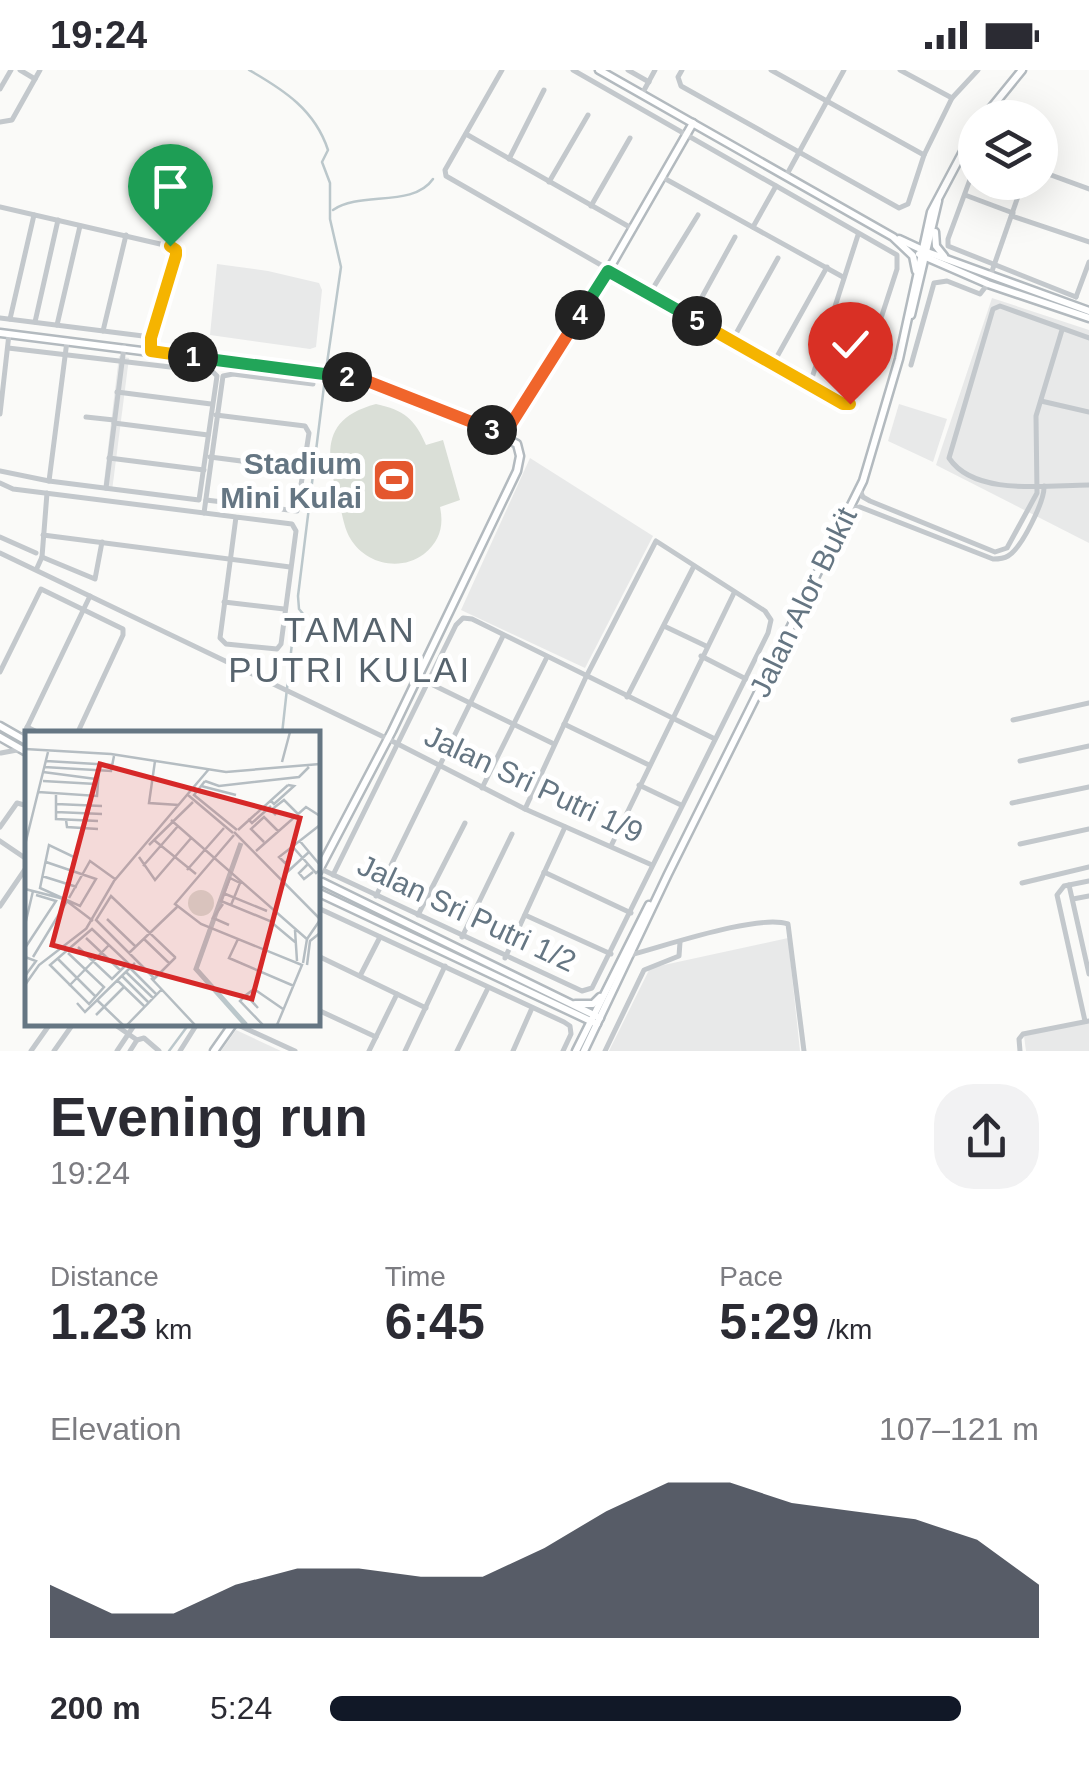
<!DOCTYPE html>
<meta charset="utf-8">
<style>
:root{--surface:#fff;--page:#f2f2f3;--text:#2b2b33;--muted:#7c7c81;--accent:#111827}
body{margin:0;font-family:Helvetica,sans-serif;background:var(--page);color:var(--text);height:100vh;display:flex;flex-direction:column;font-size:38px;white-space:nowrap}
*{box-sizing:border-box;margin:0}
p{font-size:32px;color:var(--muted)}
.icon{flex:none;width:55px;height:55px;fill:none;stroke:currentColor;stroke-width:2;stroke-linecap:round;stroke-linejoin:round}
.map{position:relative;height:981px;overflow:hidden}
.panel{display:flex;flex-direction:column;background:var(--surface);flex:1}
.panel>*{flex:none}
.tools{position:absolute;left:958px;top:30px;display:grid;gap:20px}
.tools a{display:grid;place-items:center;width:100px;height:100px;border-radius:50%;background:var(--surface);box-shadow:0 10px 40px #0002;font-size:50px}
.pin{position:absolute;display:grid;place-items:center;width:85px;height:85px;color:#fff;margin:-102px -42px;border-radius:50% 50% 50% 0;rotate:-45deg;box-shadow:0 0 10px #0007}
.pin .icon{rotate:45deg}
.km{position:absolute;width:50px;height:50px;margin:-25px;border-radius:50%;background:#222;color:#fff;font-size:28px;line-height:50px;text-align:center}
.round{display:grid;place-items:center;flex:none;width:105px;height:105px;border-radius:40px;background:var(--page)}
.head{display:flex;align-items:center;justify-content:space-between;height:170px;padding:0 50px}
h1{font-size:55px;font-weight:700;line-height:75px}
.stats{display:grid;grid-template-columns:repeat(3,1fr);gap:15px;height:170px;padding:10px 50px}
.stats div{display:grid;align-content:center}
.stats b{font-size:50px;font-weight:700}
.stats small{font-size:28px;font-weight:400}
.stats p{font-size:28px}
.chart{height:280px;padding:20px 50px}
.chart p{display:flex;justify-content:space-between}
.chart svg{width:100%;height:180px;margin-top:10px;fill:var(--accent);opacity:.7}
ul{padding:0 50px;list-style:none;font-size:32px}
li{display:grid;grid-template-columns:160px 120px 1fr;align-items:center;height:75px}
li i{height:25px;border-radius:12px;background:var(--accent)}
.status{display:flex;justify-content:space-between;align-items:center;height:70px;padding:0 50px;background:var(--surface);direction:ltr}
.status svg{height:28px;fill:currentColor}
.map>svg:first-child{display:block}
</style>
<div class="status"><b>19:24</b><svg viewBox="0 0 49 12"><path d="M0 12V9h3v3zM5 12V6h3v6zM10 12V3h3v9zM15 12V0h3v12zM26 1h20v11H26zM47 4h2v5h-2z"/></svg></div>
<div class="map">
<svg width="1089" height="981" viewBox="0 0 1089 981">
<rect width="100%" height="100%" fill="#fafaf8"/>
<g fill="#e8e9e9">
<polygon points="217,194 268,201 319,213 322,220 316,277 310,279 210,265"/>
<polygon points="992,228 1089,260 1089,473 936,395"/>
<polygon points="119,286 129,288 112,421 103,420"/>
<polygon points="899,334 947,349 933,392 888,371"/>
<polygon points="530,388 653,466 585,598 461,540"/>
<polygon points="788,868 800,981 609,981 650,898"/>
<polygon points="1089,951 1089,981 1026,981 1024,966"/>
<polygon points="236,960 281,981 221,981"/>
</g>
<path fill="#dadfd7" d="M376,334C404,340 415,349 426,375L443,370L460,430L440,437C444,456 440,471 424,484C400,502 365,494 350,468C344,458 342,443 339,431C326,385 320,349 376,334Z"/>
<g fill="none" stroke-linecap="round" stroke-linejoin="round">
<g stroke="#bbc7cb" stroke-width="2.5">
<path d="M249,0C284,20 315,40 328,80L322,92L330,113V149L341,197L326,300"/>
<path d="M333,140C360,121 413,138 433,109"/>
<polyline points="282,664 293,564 304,545 299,539 298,526 325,308"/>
<polyline points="169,981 189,954"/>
</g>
<g stroke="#b3babf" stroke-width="11">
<g id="secondary">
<polyline points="599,0 893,167 913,186 916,201"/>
<polyline points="983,48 1022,0"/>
<polyline points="935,162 936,176 944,186"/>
<polyline points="899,169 927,182 1089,241"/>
<polyline points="919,184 988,214 1089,248"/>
<polyline points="911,245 938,131"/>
<polyline points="0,263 362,309 480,355 517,374 520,386 517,401 392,661 318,802"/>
<polyline points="504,365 608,201 693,53"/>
<polyline points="0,656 28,672"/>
<polyline points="0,667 28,683"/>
<polyline points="322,812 600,948"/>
<polyline points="319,823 597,954"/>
<polyline points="575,934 593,934 600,927"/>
<polyline points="214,981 233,954"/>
<polyline points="576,981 649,835"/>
<polyline points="584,981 668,804 863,411 899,289 931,142 975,59"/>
</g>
</g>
<g stroke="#c3c8cc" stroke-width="5">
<polyline points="20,0 35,9 40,0"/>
<polyline points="502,0 445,100 446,106 843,334 849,335 856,325 897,199 897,185 573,0"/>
<polyline points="628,0 649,12"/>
<polyline points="682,0 678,7 681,16 899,138 908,134 924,85 952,28 978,0"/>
<polyline points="771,0 924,85"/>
<polyline points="900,0 952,28"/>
<polyline points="0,19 11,0"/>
<polyline points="642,24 655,0"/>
<polyline points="0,52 12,50 35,9"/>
<polyline points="466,64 633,159"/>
<polyline points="509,89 544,20"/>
<polyline points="975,96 948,169 948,176 1076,227"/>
<polyline points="1040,101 1089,119"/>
<polyline points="786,106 844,0"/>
<polyline points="662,107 843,207"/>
<polyline points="549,112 588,45"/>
<polyline points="965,125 1013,143"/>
<polyline points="591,136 630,68"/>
<polyline points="0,137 173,177 175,189 151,267 151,281"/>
<polyline points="1012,146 1089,172"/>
<polyline points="753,157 776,116"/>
<polyline points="991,204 1023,112"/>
<polyline points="650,223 698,145"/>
<polyline points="1076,227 1089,192"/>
<polyline points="691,247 735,167"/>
<polyline points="0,248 151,267"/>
<polyline points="10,249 34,145"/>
<polyline points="35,252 58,150"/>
<polyline points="57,255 80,156"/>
<polyline points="103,261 126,165"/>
<path d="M1089,268L1000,236L993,239L949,388C975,427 1048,415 1089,415"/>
<polyline points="733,269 778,188"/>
<polyline points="774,292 827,197"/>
<polyline points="911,295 934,213 947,211 980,224 987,215"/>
<polyline points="810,314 858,165"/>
<polyline points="117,322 211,334"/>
<polyline points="1041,331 1089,342"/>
<polyline points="0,344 9,264"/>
<polyline points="86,347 114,350"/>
<polyline points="114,353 208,365"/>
<polyline points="210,387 304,399"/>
<polyline points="109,388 204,400"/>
<polyline points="0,401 49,411 199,430 217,306 213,302 8,278"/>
<polyline points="49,411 67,271"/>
<polyline points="0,413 13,419 292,454 296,461 281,574 277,579 226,574 220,568 236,447"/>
<polyline points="106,418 124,277"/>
<polyline points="859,418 863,427 870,431 995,482 1007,478 1037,423 1036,346 1062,260"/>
<polyline points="206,430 297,441 309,363 305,356 216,345"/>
<path d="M849,440L860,437L993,489C998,489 1003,489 1008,486C1022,478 1045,430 1044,416"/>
<polyline points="204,443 223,306 233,304 313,314"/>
<polyline points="43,465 290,497"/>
<polyline points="0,467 36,483"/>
<polyline points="0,483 388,669 525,739 652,795"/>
<polyline points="42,487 95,509 102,472"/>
<polyline points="37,498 42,487 47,423"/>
<polyline points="224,532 284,539"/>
<polyline points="664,556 706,576"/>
<polyline points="701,586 746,609"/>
<polyline points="0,602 41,519 123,559 123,565 77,664"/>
<polyline points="427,612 554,674"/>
<polyline points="627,627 694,496"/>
<polyline points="1013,650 1089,633"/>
<polyline points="564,654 649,695"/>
<polyline points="27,657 41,664"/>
<polyline points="22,668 90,526"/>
<polyline points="1,683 17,680"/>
<polyline points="1020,691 1089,676"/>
<polyline points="639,715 681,735"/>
<polyline points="482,718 547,587"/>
<polyline points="1012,733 1089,717"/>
<polyline points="0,757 17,733 28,736"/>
<polyline points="0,771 28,790"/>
<polyline points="1020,774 1089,759"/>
<polyline points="611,776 734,523"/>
<polyline points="323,800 582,921 592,918 768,563 771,550 765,541 656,471 586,607 525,739"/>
<polyline points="544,802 631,843"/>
<polyline points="333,805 456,555 463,548 472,549 715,669"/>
<polyline points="1022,813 1089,797"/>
<polyline points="1069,815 1089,904"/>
<polyline points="376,826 503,566"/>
<polyline points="1073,829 1089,826"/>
<polyline points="0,836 28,795"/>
<polyline points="318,838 564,952 570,956 571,964 563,981"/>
<polyline points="418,845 465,753"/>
<polyline points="525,845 611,884"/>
<polyline points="462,867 512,764"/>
<path d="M630,885C665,876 757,844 788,854L804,981"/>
<polyline points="318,886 426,938"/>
<polyline points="505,888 565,757"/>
<polyline points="360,906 380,867"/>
<polyline points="318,940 376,967"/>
<polyline points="1085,951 1057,825 1064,816 1089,811"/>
<polyline points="114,954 137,970 144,968 159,981"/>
<polyline points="236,954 295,981"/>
<polyline points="31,981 50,954"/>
<polyline points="54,981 73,954"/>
<polyline points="117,981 135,954"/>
<polyline points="130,981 137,970"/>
<polyline points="180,981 197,954"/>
<polyline points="369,981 397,924"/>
<polyline points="405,981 445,896"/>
<polyline points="457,981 488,918"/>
<polyline points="513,981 532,938"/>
<polyline points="605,981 644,900 679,886 680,872"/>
<polyline points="1020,981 1019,969 1023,964 1089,951"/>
</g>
<use href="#secondary" stroke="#fff" stroke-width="6"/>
</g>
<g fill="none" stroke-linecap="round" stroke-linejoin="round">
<g stroke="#fff" stroke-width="20">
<polyline id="split-1" points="170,176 176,180 176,185 151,268 151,281 193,287"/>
</g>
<g stroke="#fff" stroke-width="20">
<polyline id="split-2" points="193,287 347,307"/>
</g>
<g stroke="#fff" stroke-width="20">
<polyline id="split-3" points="347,307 362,309 492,360"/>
</g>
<g stroke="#fff" stroke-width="20">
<polyline id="split-4" points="492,360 504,365 580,245"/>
</g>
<g stroke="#fff" stroke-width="20">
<polyline id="split-5" points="580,245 608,201 697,251"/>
</g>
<g stroke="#fff" stroke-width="20">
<polyline id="split-6" points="697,251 843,334 850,334"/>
</g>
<use href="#split-1" stroke="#f5b400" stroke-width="12"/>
<use href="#split-2" stroke="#22a559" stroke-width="12"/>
<use href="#split-3" stroke="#f0652b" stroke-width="12"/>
<use href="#split-4" stroke="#f0652b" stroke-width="12"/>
<use href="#split-5" stroke="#22a559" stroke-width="12"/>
<use href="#split-6" stroke="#f5b400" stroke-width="12"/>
</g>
<defs>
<g id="stadium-square" transform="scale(2.25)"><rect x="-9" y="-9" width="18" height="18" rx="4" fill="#e4572e" stroke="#fff"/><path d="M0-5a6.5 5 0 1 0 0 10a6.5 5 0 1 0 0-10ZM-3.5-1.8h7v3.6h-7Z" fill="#fff"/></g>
</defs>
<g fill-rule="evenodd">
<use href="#stadium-square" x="394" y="410"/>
</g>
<g text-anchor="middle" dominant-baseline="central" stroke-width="10" stroke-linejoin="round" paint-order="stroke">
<g font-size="30" font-weight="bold" fill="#657683" stroke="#fff" text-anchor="end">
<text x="362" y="393">Stadium<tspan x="362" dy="34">Mini Kulai</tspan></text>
</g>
<g font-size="30" fill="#657683" stroke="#fff">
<text transform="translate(803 532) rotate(-64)">Jalan Alor Bukit</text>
<text transform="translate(534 714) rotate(25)">Jalan Sri Putri 1/9</text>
<text transform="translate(467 843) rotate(25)">Jalan Sri Putri 1/2</text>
</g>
<g font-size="35" letter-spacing="2.5" fill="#57646e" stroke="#fff">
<text x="350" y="559">TAMAN<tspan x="350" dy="40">PUTRI KULAI</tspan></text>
</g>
</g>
<g transform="translate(25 661)">
<rect width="295" height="295" fill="#fafaf8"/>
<path d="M163 172a13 13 0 1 1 26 0a13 13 0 1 1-26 0Z" fill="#dadfd7"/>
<path fill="none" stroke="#bbc7cb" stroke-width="5" d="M216,112L171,238L221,294"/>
<path fill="none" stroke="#b5bdc2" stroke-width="2.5" d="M0,18L86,23L201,41L295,33M21,30L88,34M130,30L124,72L154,74M257,31L265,1M19,36L86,40L89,25M18,41L71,48M18,50L71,53M180,50L194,55L274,46L284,36M180,50L169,64L212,99M176,55L211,64M13,61L72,65L74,39M31,64V88L73,90M163,64L208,102M245,69L249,73L269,55L263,54M31,73L77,75M31,81L77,83M251,84L246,79L259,69L273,83M223,88L227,92L246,75M41,89L42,96L73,98M146,89L283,209M213,99L263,54M209,101L295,188M209,104L150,173L176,193L277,234L252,294M129,109L171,143M274,109L295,134M239,111L226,98L239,86L253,100M0,114L23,21M124,114L168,71M267,115L291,142L295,139M231,120L281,76L295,85M114,126L130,149L167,106M266,127L260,132L254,126L295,94M21,131L71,148L55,175L15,157L24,114L49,126L47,137M283,133L274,142L279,148L288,141M118,135L153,95M162,139L199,97M259,144L284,121M17,145L52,156M0,158L39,168L68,190M198,162L242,180M44,167L65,130L90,148M198,173L188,187L204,194M206,174L215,152L205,147L196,170L245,190L270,211M82,188L110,215M0,194L8,160M61,198L89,150L184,38M270,199L272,230M61,207L95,239M118,207L145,233M213,208L204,227L269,255M0,217L31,170L11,164M43,222L79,256L64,273L25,234L67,198L103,232L87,248L53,216M104,222L152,176M0,226L11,230L0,245M8,226L42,170M33,228L70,265M278,232L282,208L295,189M282,234L285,210L295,202M105,237L131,263M101,241L128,267M97,245L123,271M126,247L170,294M92,249L119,275M128,249L150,227V226L86,165L71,189L130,248M0,254L14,234L62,197M44,255L84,214M221,264L229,258L258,278M72,269L98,294M52,272L60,281L110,232M233,277L221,264L215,270L238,294M71,284L99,256M102,294L137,258"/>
<path fill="#d62828" fill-opacity="0.15" stroke="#d62828" stroke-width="5" d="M75,33L275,87L227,268L27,214Z"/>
<rect width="295" height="295" fill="none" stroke="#657683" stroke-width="5"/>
</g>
</svg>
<div class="tools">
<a><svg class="icon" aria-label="layers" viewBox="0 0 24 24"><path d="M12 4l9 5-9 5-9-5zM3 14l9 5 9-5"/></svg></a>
</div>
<div class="pin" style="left:170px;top:176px;background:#1e9e55"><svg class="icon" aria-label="arrive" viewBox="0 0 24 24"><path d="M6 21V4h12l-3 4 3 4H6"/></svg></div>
<div class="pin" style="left:850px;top:334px;background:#d93025"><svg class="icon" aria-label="check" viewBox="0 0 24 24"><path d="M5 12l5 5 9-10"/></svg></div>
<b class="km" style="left:193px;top:287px">1</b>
<b class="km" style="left:347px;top:307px">2</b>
<b class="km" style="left:492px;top:360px">3</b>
<b class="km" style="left:580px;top:245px">4</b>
<b class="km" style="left:697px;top:251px">5</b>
</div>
<section class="panel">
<div class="head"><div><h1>Evening run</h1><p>19:24</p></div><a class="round"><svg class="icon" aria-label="share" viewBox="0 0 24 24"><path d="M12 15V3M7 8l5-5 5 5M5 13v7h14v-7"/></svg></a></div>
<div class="stats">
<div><p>Distance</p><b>1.23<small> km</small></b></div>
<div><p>Time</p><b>6:45</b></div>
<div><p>Pace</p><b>5:29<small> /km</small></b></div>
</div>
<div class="chart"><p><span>Elevation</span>107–121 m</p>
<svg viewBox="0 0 160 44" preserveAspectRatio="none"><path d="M0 44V31L10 38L20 38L30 31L40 27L50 27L60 29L70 29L80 22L90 13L100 6L110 6L120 11L130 13L140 15L150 20L160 31V44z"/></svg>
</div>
<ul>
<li><b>200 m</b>5:24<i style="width:89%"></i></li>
</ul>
</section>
